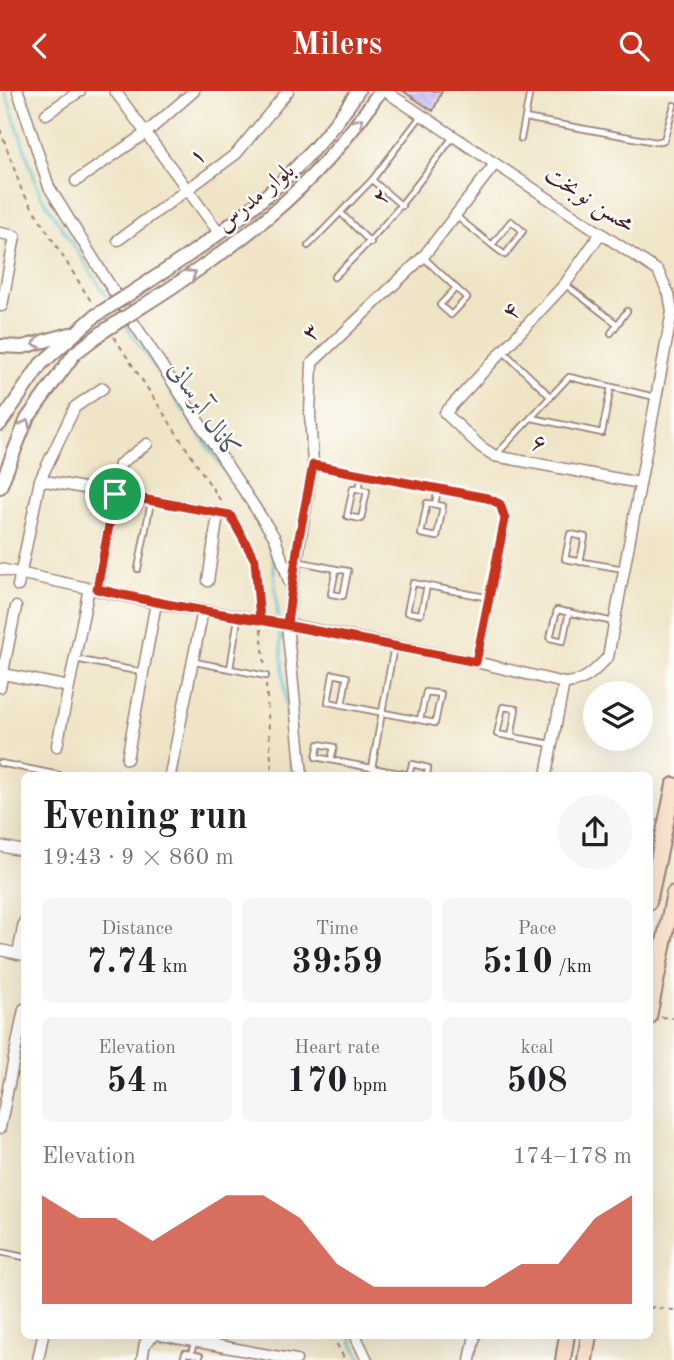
<!DOCTYPE html>
<meta charset="utf-8">
<style>
:root{--surface:#fff;--page:#f6f6f6;--text:#202124;--muted:#757577;--accent:#c8321e}
body{margin:0;font-family:"Old Standard TT",Amiri,serif;background:var(--page);color:var(--text);height:100vh;display:flex;flex-direction:column;font-size:26px;white-space:nowrap}
*{box-sizing:border-box;margin:0}
p{font-size:23px;color:var(--muted)}
.icon{flex:none;width:38px;height:38px;fill:none;stroke:currentColor;stroke-width:2;stroke-linecap:round;stroke-linejoin:round}
.map{position:relative;flex:1;overflow:hidden}
.sheet{position:absolute;left:21px;top:681px;width:632px;height:567px;display:flex;flex-direction:column;background:var(--surface);border-radius:10px;box-shadow:0 7px 28px #0002}
.sheet>*{flex:none}
.tools{position:absolute;left:583px;top:590px;display:grid;gap:14px}
.tools a{display:grid;place-items:center;width:70px;height:70px;border-radius:50%;background:var(--surface);box-shadow:0 7px 28px #0002;font-size:35px}
.pin{position:absolute;display:grid;place-items:center;width:60px;height:60px;color:#fff;margin:-30px;border:4px solid #fff;border-radius:50%;box-shadow:0 2px 7px #0007}
.round{display:grid;place-items:center;flex:none;width:74px;height:74px;border-radius:37px;background:var(--page)}
.head{display:flex;align-items:center;justify-content:space-between;height:119px;padding:0 21px}
h1{font-size:38px;font-weight:600;line-height:52px}
.figures{display:grid;grid-template-columns:repeat(3,1fr);gap:10px;height:119px;padding:7px 21px}
.figures div{display:grid;align-content:center;border-radius:10px;background:var(--page);text-align:center}
.figures b{font-size:35px;font-weight:600}
.figures small{font-size:19px;font-weight:400}
.figures p{font-size:19px}
.chart{height:196px;padding:14px 21px}
.chart p{display:flex;justify-content:space-between}
.chart svg{width:100%;height:126px;margin-top:7px;fill:var(--accent);opacity:.7}
header{display:flex;justify-content:space-between;align-items:center;height:91px;padding:0 21px;background:var(--accent);color:#fff;font-size:32px;font-weight:600}
.map>svg:first-child{display:block}
</style>
<header><svg class="icon" aria-label="back" viewBox="0 0 24 24"><path d="M15 5l-7 7 7 7"/></svg>Milers<svg class="icon" aria-label="search" viewBox="0 0 24 24"><circle cx="10" cy="10" r="6"/><path d="M15 15l6 6"/></svg></header>
<div class="map">
<svg width="674" height="1269" viewBox="0 0 674 1269">
<defs>
<pattern id="building-back-hatch" width="6" height="6" patternUnits="userSpaceOnUse" patternTransform="scale(1.75)"><rect width="6" height="6" fill="#bfb5f8"/><path d="M-1 5l2 2M0 0l6 6M5-1l2 2" fill="none" stroke="#a69bd5"/></pattern>
</defs>
<rect width="100%" height="100%" fill="#fdfcf7"/>
<filter id="ink" filterUnits="userSpaceOnUse"><feTurbulence type="fractalNoise" baseFrequency=".0143" numOctaves="2"/><feDisplacementMap in="SourceGraphic" scale="14" xChannelSelector="R" yChannelSelector="G"/><feConvolveMatrix kernelMatrix="1 2 1 2 8 2 1 2 1" color-interpolation-filters="sRGB"/></filter>
<filter id="wash" filterUnits="userSpaceOnUse"><feTurbulence type="fractalNoise" baseFrequency=".00686" numOctaves="4" result="noise"/><feDisplacementMap in="SourceGraphic" scale="28" xChannelSelector="R" yChannelSelector="G"/><feGaussianBlur stdDeviation="1.57" result="paint"/><feColorMatrix in="noise" values="0 0 0 0 0 0 0 0 0 0 0 0 0 0 0 0 0 1.4 0 .05"/><feComposite in="paint" operator="in"/></filter>
<g filter="url(#wash)">
<rect width="100%" height="100%" fill="#efe4c6"/>
<g fill="none" stroke-linecap="round" stroke-linejoin="round">
<g stroke="#56c0d1" stroke-width="2.5">
<polyline points="5,0 40,103 109,209"/>
<polyline points="124,232 244,409"/>
<polyline points="262,435 273,468 278,528"/>
<polyline points="279,534 292,684"/>
<polyline points="349,1244 361,1269"/>
</g>
</g>
<g id="blocks">
<polygon fill="url(#building-back-hatch)" points="403,0 442,0 433,20"/>
</g>
</g>
<g filter="url(#ink)">
<use href="#blocks" fill-opacity="0" stroke="#9c8278" stroke-width="2"/>
<g fill="none" stroke-linecap="round" stroke-linejoin="round">
<g stroke="#9c8278" stroke-width="8">
<g id="service">
<polyline points="525,27 656,51 664,49 674,14"/>
<polyline points="521,48 530,0"/>
<polyline points="372,89 402,115"/>
<polyline points="341,122 371,152"/>
<polyline points="457,126 492,154 511,130 523,140 505,164 492,154"/>
<polyline points="308,155 372,89 421,25"/>
<polyline points="424,167 456,197 440,214 451,224 467,207 456,197"/>
<path d="M334,186C380,143 416,96 453,46"/>
<polyline points="566,194 617,233"/>
<polyline points="611,242 627,220"/>
<polyline points="504,261 551,306"/>
<polyline points="532,327 602,342 611,296"/>
<polyline points="496,364 569,286 655,306"/>
<polyline points="314,374 487,406 500,413 505,428 476,571"/>
<polygon points="353,397 367,400 361,428 347,425"/>
<polyline points="359,398 362,384"/>
<polygon points="427,412 443,415 437,446 421,443"/>
<polyline points="435,413 438,398"/>
<polyline points="296,470 336,478 331,503 343,505 348,480 336,478"/>
<polyline points="580,471 585,446 570,443 565,468 624,478"/>
<polyline points="138,478 151,411"/>
<polyline points="427,495 421,523 407,521 413,492 490,507"/>
<polyline points="569,521 563,550 550,547 557,519 614,531"/>
<polyline points="75,568 142,581"/>
<polyline points="195,571 266,585"/>
<polyline points="230,578 238,527"/>
<polyline points="342,614 347,586 333,583 328,611 435,632 441,603 426,601 420,629"/>
<polyline points="511,646 516,618 503,616 497,643 551,653"/>
<path d="M331,669L334,656L319,653L316,666C348,673 379,678 411,684"/>
<polyline points="0,672 59,684"/>
<polyline points="372,677 394,555"/>
<polyline points="409,684 412,673 428,677 427,684"/>
<polyline points="0,1161 24,1166"/>
<polyline points="191,1263 200,1265 199,1269"/>
<polyline points="183,1269 185,1262 191,1263 194,1252"/>
</g>
</g>
<g stroke="#9c8278" stroke-width="13">
<g id="minor">
<polyline points="18,0 49,96 124,217 275,447 292,499 287,533 302,684"/>
<polyline points="115,0 220,143"/>
<polyline points="46,23 80,0"/>
<polyline points="76,90 146,42 194,0"/>
<polyline points="0,142 15,145 2,215"/>
<polyline points="601,142 565,193 445,322 481,356 495,365 640,392"/>
<polyline points="118,149 236,63 288,0"/>
<polyline points="103,297 75,316 40,389 230,424"/>
<path d="M0,478L156,512L287,533L476,571L564,592C585,592 594,580 608,566L672,221L669,203L658,180L385,0"/>
<polyline points="208,490 218,423"/>
<polyline points="293,492 313,374 310,322 312,272 423,166 495,73"/>
<polyline points="18,495 40,389"/>
<polyline points="97,498 120,373 147,353"/>
<polyline points="3,583 69,596"/>
<polyline points="0,596 16,516"/>
<polyline points="57,655 89,497"/>
<polyline points="127,668 156,512"/>
<polyline points="170,684 203,519"/>
<polyline points="546,684 564,592"/>
<polyline points="0,755 24,760"/>
<polyline points="0,859 24,864"/>
<polyline points="18,863 24,831"/>
<polyline points="0,1037 24,918"/>
<polyline points="161,1244 296,1269"/>
<polyline points="355,1244 367,1269"/>
<polyline points="38,1269 43,1244"/>
<polyline points="142,1269 145,1252 155,1244"/>
<polyline points="470,1269 475,1244"/>
</g>
</g>
<g stroke="#9c8278" stroke-width="16">
<g id="tertiary">
<path d="M125,206C215,148 299,92 358,0"/>
<path d="M135,220C234,157 314,101 380,0"/>
<polyline points="0,255 23,256 70,243"/>
<polyline points="0,333 41,273 95,225"/>
<polyline points="0,396 27,328 75,262 104,240"/>
</g>
</g>
<g stroke="#9c8278" stroke-width="18">
<g id="secondary">
<polyline points="649,811 674,694"/>
<polyline points="649,926 674,802"/>
<polyline points="563,1269 567,1244"/>
<polyline points="585,1269 589,1244"/>
</g>
</g>
<g stroke="#9c8278" stroke-width="2" stroke-dasharray="5 5" stroke-linecap="butt">
<polyline points="0,38 22,100 92,212"/>
<polyline points="114,246 222,412"/>
<polyline points="234,431 255,469 260,518"/>
<polyline points="261,538 265,577"/>
<polyline points="266,593 272,684"/>
<polyline points="661,926 674,927"/>
<polyline points="649,1216 674,1219"/>
<polyline points="332,1244 345,1269"/>
</g>
<use href="#service" stroke="#fff" stroke-width="4.5"/>
<use href="#minor" stroke="#fff" stroke-width="10"/>
<use href="#tertiary" stroke="#fff" stroke-width="12"/>
<use href="#secondary" stroke="#fce5d0" stroke-width="14"/>
<g stroke="#9c8278" stroke-width="16" stroke-linecap="butt">
<g id="tertiary-bridge">
<polyline points="95,225 125,206"/>
<polyline points="104,240 135,220"/>
</g>
</g>
<use href="#tertiary-bridge" stroke="#fff" stroke-width="12"/>
</g>
<defs><path id="oneway-chevron" d="M-2-3.5L2.5 0L-2 3.5" fill="none" stroke-width="1.6" stroke-linecap="round" stroke-linejoin="round" transform="scale(1.75)"/></defs>
<g stroke="#ae9aa0">
<use href="#oneway-chevron" transform="translate(359 31) rotate(-53)"/>
<use href="#oneway-chevron" transform="translate(192 183) rotate(-33)"/>
<use href="#oneway-chevron" transform="translate(37 252) rotate(166)"/>
<use href="#oneway-chevron" transform="translate(26 333) rotate(-64)"/>
</g>
</g>
<g fill="none" stroke-linecap="round" stroke-linejoin="round" filter="url(#ink)">
<g stroke="#fff" stroke-width="14">
<path id="route" d="M115,403L97,498C160,513 223,524 287,533L298,452L313,374L487,407L500,413L505,428L476,571L260,529L255,469L230,424L115,403"/>
</g>
<use href="#route" stroke="#c8321e" stroke-width="9"/>
</g>
<g text-anchor="middle" dominant-baseline="central" stroke-width="5" stroke-linejoin="round" paint-order="stroke">
<g font-size="24" fill="#4a1f2b" stroke="#fdfcf7">
<text transform="translate(198 66) rotate(-38)">۱</text>
<text transform="translate(382 106) rotate(-51)">۲</text>
<text transform="translate(256 107) rotate(-40)">بلوار مدرس</text>
<text transform="translate(589 109) rotate(33)">محسن نوبخت</text>
<text transform="translate(512 221) rotate(-48)">۴</text>
<text transform="translate(312 242) rotate(-44)">۳</text>
<text transform="translate(539 353) rotate(11)">۶</text>
</g>
<g font-size="26" font-style="italic" fill="#4e5765" stroke="#fdfcf7">
<text transform="translate(204 320) rotate(57)">کانال آبرسانی</text>
</g>
</g>
</svg>
<div class="tools">
<a><svg class="icon" aria-label="layers" viewBox="0 0 24 24"><path d="M12 4l9 5-9 5-9-5zM3 14l9 5 9-5"/></svg></a>
</div>
<div class="pin" style="left:115px;top:403px;background:#1e9e55"><svg class="icon" aria-label="arrive" viewBox="0 0 24 24"><path d="M6 21V4h12l-3 4 3 4H6"/></svg></div>
<section class="sheet">
<div class="head"><div><h1>Evening run</h1><p>19:43 · 9 × 860 m</p></div><a class="round"><svg class="icon" aria-label="share" viewBox="0 0 24 24"><path d="M12 15V3M7 8l5-5 5 5M5 13v7h14v-7"/></svg></a></div>
<div class="figures">
<div><p>Distance</p><b>7.74<small> km</small></b></div>
<div><p>Time</p><b>39:59</b></div>
<div><p>Pace</p><b>5:10<small> /km</small></b></div>
</div>
<div class="figures">
<div><p>Elevation</p><b>54<small> m</small></b></div>
<div><p>Heart rate</p><b>170<small> bpm</small></b></div>
<div><p>kcal</p><b>508</b></div>
</div>
<div class="chart"><p><span>Elevation</span>174–178 m</p>
<svg viewBox="0 0 160 44" preserveAspectRatio="none"><path d="M0 44V6L10 14L20 14L30 22L40 14L50 6L60 6L70 14L80 30L90 38L100 38L110 38L120 38L130 30L140 30L150 14L160 6V44z"/></svg>
</div>
</section>
</div>
